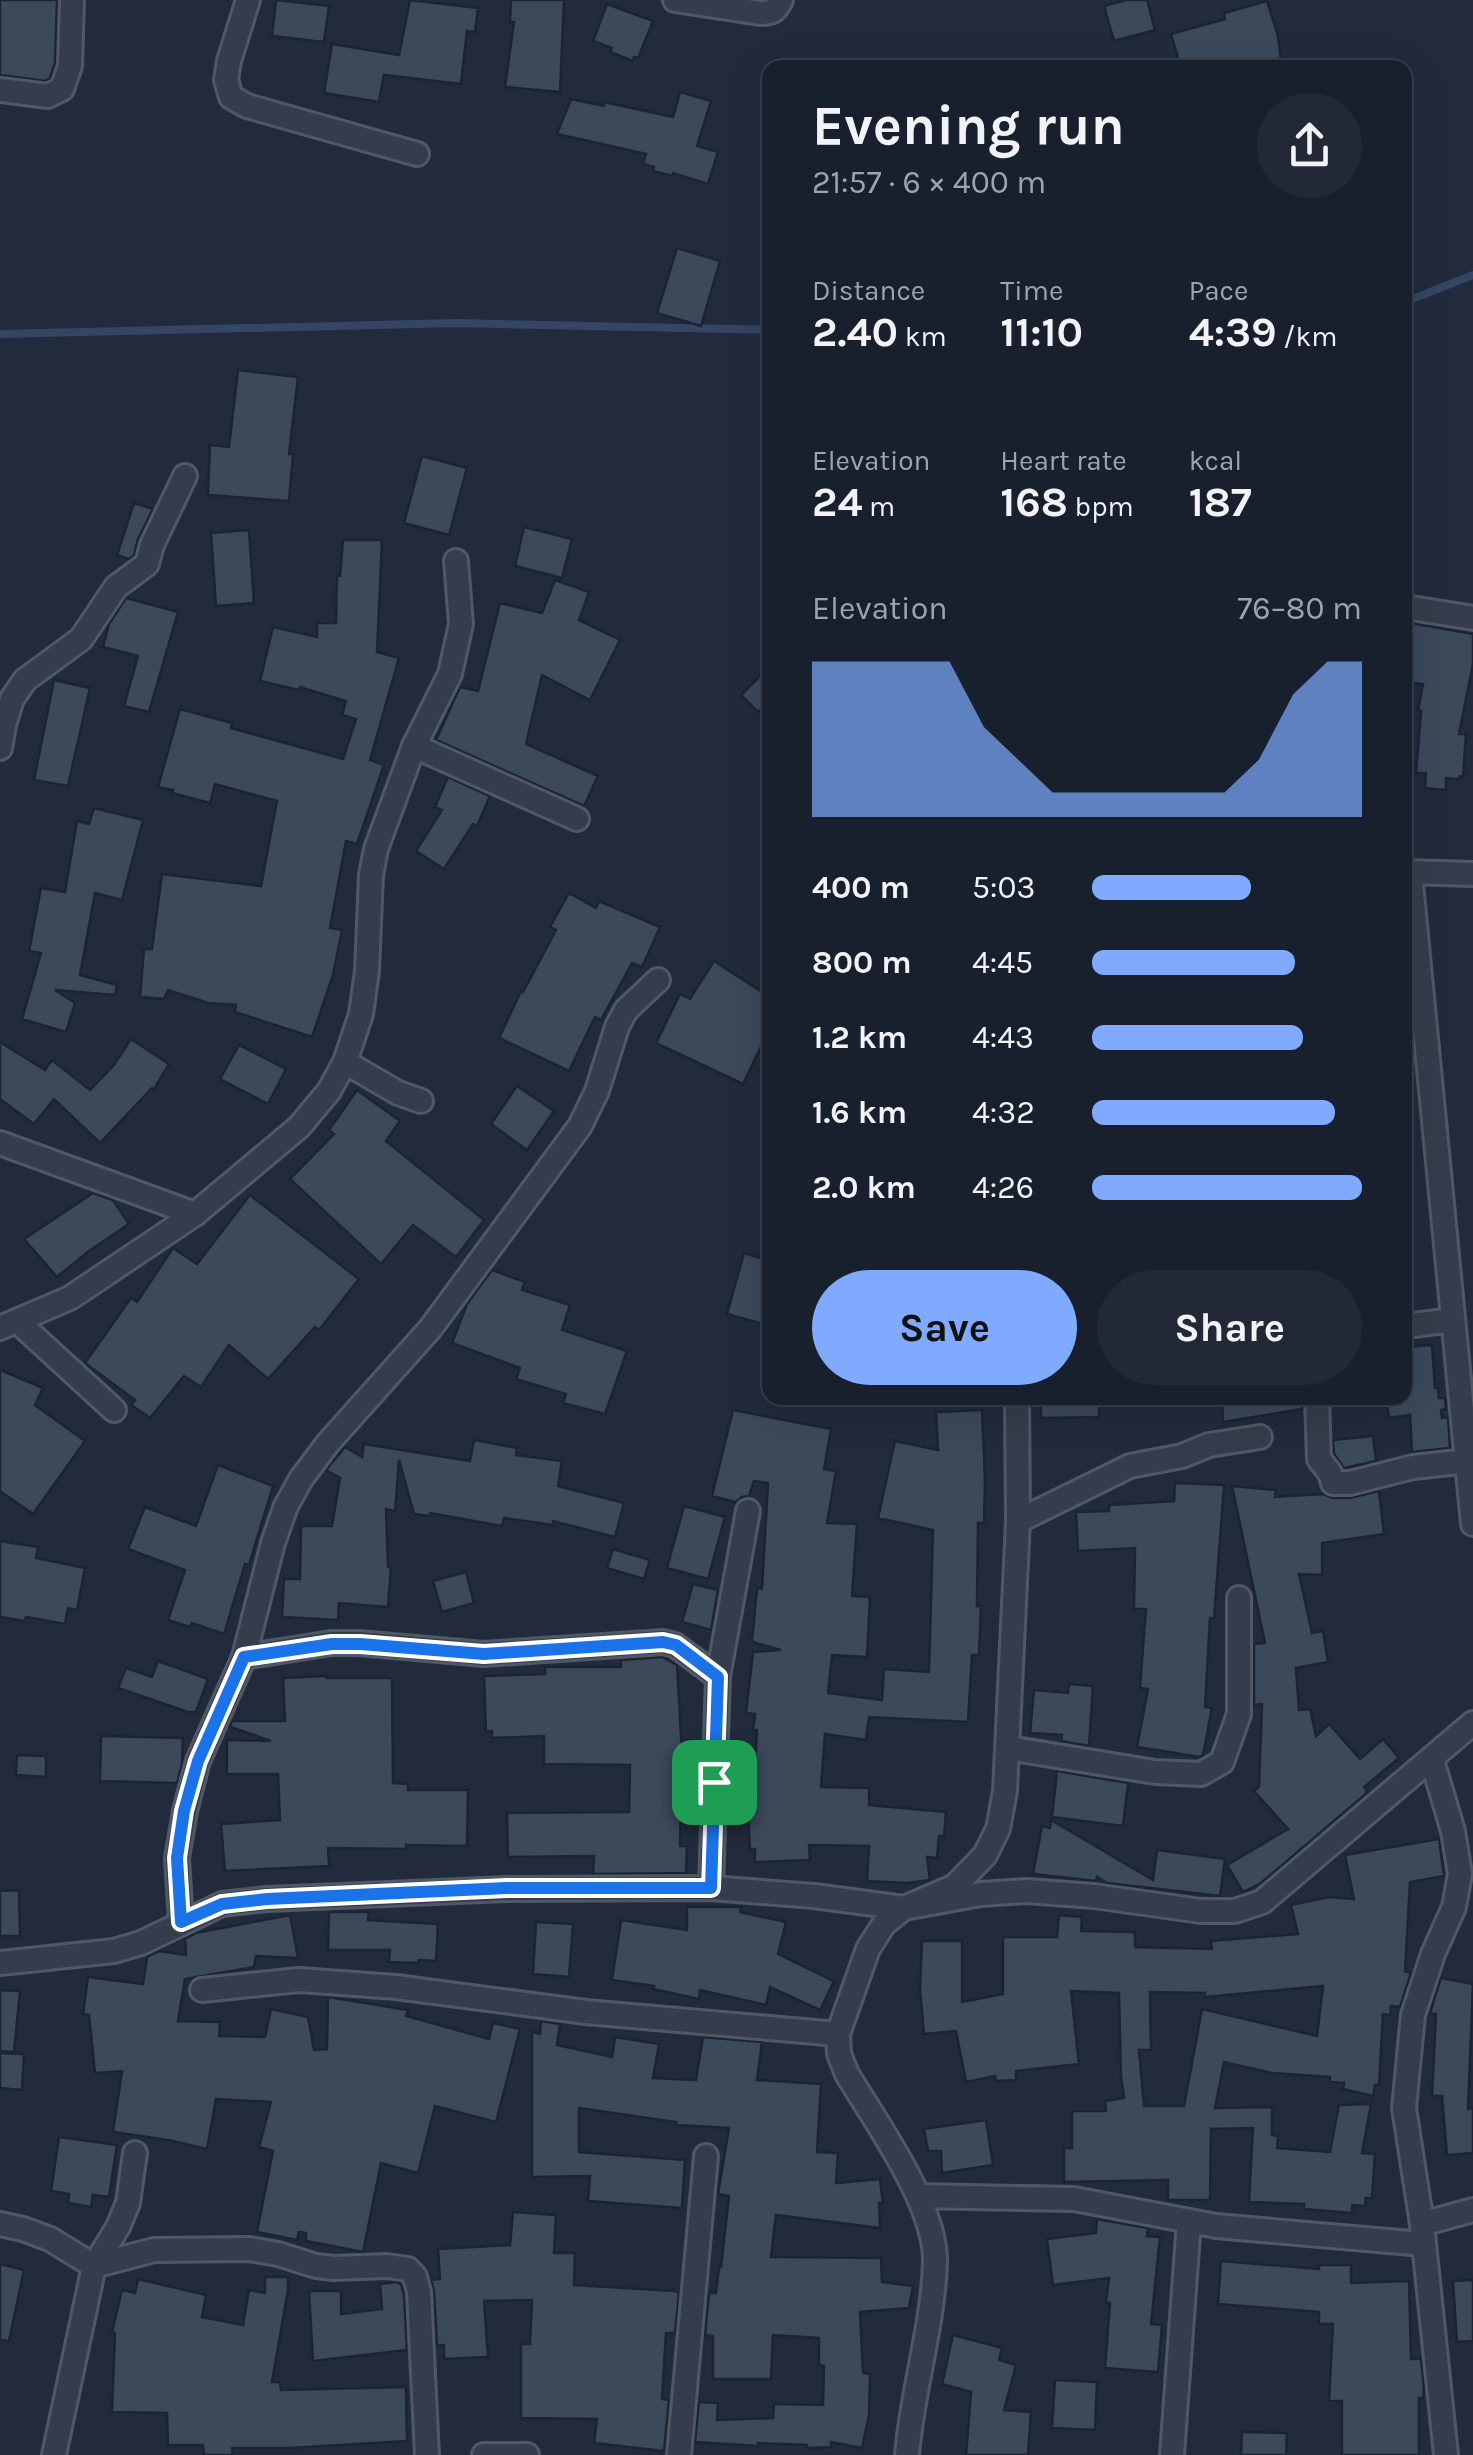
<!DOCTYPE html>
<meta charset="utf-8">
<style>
:root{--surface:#19202d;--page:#222835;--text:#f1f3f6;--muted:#9fa3aa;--line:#373e49;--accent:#7faafd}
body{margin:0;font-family:Karla,sans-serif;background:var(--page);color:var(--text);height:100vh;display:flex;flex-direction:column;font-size:38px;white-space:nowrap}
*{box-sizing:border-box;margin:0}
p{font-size:32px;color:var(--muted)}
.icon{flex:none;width:55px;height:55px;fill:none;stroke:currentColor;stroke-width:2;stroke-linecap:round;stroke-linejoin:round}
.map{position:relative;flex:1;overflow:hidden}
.details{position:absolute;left:762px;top:60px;width:650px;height:1345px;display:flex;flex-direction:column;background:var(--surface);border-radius:20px;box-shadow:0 10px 40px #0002,0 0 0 2px var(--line)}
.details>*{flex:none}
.pin{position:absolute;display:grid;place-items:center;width:85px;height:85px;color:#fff;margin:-42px;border-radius:20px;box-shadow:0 5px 15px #0006}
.round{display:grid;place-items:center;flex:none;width:105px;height:105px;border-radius:52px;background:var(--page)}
.head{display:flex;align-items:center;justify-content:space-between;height:170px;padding:0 50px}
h1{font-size:55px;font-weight:700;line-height:75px}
.figures{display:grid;grid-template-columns:repeat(3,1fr);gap:15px;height:170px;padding:10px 50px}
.figures div{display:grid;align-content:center}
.figures b{font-size:42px;font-weight:700}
.figures small{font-size:28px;font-weight:400}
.figures p{font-size:28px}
.chart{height:280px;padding:20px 50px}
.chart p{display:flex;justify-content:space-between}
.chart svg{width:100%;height:180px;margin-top:10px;fill:var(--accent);opacity:.7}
.cta{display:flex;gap:20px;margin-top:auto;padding:20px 50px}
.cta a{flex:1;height:115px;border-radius:60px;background:var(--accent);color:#111;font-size:40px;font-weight:700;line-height:115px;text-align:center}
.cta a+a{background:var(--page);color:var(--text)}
ul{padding:0 50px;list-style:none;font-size:32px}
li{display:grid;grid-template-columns:160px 120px 1fr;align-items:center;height:75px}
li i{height:25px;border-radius:12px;background:var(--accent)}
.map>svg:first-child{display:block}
</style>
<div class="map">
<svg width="1473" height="2455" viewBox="0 0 1473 2455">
<rect width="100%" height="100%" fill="#212b3c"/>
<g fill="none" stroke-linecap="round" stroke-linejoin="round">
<g stroke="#344664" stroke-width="8">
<polyline points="1405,302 1473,275"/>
<polyline points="0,334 457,323 770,330"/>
</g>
</g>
<g fill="#3c495b" stroke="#1c2432" stroke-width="2.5" fill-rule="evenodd">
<polygon points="0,0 57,0 55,63 50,78 45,81 0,75"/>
<polygon points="276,0 329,6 324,42 272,36"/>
<polygon points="410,0 478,8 475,32 467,31 461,84 384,75 379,102 324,93 332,44 399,55"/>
<polygon points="511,0 564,0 560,92 505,87 514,22 510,22"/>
<polygon points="1126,0 1147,0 1155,30 1114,41 1104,6"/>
<polygon points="1267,1 1278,36 1282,68 1181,68 1171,34 1225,19 1224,13"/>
<polygon points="607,4 653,21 638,58 634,57 633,61 610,52 612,48 593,41"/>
<polygon points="680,92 711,101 697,146 718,152 708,184 673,173 672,176 653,171 654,167 643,164 646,154 557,134 571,99 604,106 604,102 673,117"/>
<polygon points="677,248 720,261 701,326 657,313"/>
<polygon points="238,370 298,377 289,454 293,454 289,501 208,495 210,445 229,447"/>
<polygon points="422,456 467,468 449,535 404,523"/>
<polygon points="134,503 153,509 138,539 134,555 129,559 117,555"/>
<polygon points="524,527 572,539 562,578 515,566"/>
<polygon points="249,530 254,603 216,606 211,533"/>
<polygon points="343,540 382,540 377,652 399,658 370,760 384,765 357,844 346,841 330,928 342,930 333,975 312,1037 235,1012 236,1005 208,1003 168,990 164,999 140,997 144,949 152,949 162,874 261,886 277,801 215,784 210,803 172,793 173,790 158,787 180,709 232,723 231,728 343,759 356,719 342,715 346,701 300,687 299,690 260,681 273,627 317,637 317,623 336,623 337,576 340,576"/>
<polygon points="555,580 589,592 579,620 620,640 590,700 542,675 526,744 598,776 584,806 436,740 460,687 478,691 500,603 542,613"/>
<polygon points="126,598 178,612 149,712 124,706 138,656 103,647 109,624"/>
<polygon points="1405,622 1473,634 1473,664 1459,734 1466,734 1463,777 1460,776 1459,779 1446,778 1446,790 1425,788 1426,773 1416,773 1421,711 1418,710 1423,684 1405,682"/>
<polygon points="770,666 770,699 758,712 741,695"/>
<polygon points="54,680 90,688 68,786 34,780"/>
<polygon points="448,777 490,796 477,826 473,824 444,869 416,851 442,810 435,807"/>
<polygon points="94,808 143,820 122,900 95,893 80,975 117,985 115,995 55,990 75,1003 66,1032 22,1019 41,953 29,951 41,888 65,892 77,821 89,824"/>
<polygon points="569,893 596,908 599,901 660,927 642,967 632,963 601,1020 595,1017 569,1071 499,1038 521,991 523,992 556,930 550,927"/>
<polygon points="714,961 770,997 770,1028 743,1084 656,1043 680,994 690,999"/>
<polygon points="131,1039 169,1064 154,1089 152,1088 100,1143 54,1099 34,1124 0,1099 0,1042 45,1070 52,1060 90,1090 114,1065"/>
<polygon points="239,1045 286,1069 268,1104 220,1079"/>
<polygon points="517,1086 554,1111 527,1150 491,1124"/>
<polygon points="357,1090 400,1121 386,1141 484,1220 456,1257 413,1225 381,1264 290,1179 334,1134 329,1130"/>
<polygon points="93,1193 113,1200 129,1224 89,1251 57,1277 24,1239"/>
<polygon points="250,1195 359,1279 319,1330 315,1327 268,1379 229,1345 201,1387 184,1376 150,1418 131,1405 135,1400 85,1363 131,1298 137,1302 173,1248 197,1264"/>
<polygon points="744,1253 770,1261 770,1326 727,1314"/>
<polygon points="492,1270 525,1282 522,1290 570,1305 562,1330 627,1351 605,1414 563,1403 566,1394 516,1379 520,1368 452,1343 467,1304"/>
<polygon points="1432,1345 1435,1388 1438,1388 1439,1398 1445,1398 1446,1409 1441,1410 1442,1418 1448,1417 1450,1448 1412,1452 1410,1415 1389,1418 1386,1398 1405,1398 1405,1347"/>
<polygon points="0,1370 43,1388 35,1405 85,1441 33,1514 0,1491"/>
<polygon points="1041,1398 1099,1398 1099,1417 1041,1418"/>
<polygon points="1222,1398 1302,1398 1302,1409 1223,1422"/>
<polygon points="733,1410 831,1429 824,1469 836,1471 827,1523 857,1524 852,1596 870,1597 867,1657 832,1655 828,1693 882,1700 884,1669 929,1672 933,1530 878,1518 895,1441 938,1450 936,1412 982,1410 985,1480 984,1523 978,1523 977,1606 981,1606 979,1655 972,1655 968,1722 869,1717 866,1740 825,1734 821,1787 869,1788 869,1805 946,1812 944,1836 939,1836 937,1858 927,1857 930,1880 907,1883 867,1881 869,1846 809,1845 810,1860 755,1862 755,1849 750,1849 748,1817 728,1816 730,1796 741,1796 742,1769 755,1770 757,1730 753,1730 755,1714 746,1713 753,1652 781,1650 752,1642 757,1588 762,1589 768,1483 754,1481 749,1496 742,1497 736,1502 712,1496"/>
<polygon points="1373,1436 1376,1461 1344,1468 1334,1454 1333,1440"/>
<polygon points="474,1440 517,1448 516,1455 562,1461 558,1486 624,1503 615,1537 553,1521 553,1525 504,1518 502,1526 430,1513 430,1516 414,1514 399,1460 395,1511 386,1509 388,1567 391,1567 388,1607 339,1603 338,1620 282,1617 284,1579 300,1579 301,1526 332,1526 340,1478 326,1470 345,1447 362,1457 364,1444 470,1461"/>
<polygon points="218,1465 273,1486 249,1565 245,1564 224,1634 192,1623 190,1627 168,1620 185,1570 128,1549 145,1507 196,1526"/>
<polygon points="1175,1483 1224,1485 1214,1619 1210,1618 1205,1707 1212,1708 1203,1755 1200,1757 1137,1747 1148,1689 1140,1688 1146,1609 1134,1609 1135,1548 1078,1551 1076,1512 1109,1511 1109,1505 1174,1501"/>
<polygon points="1232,1486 1276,1490 1275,1497 1323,1494 1333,1498 1350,1498 1379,1491 1384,1534 1322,1543 1322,1575 1299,1574 1312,1633 1323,1631 1328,1662 1296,1668 1299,1710 1310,1709 1316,1736 1329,1724 1360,1759 1383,1739 1399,1758 1364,1787 1368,1792 1261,1883 1243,1892 1227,1865 1288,1829 1254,1791 1259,1787 1262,1704 1254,1705 1254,1644 1265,1643"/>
<polygon points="684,1506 725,1517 708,1579 667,1568"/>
<polygon points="0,1541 38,1547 36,1558 85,1568 77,1610 68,1608 65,1624 26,1617 25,1621 0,1617"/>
<polygon points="613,1549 650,1560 644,1579 607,1568"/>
<polygon points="466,1572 474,1603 442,1612 433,1581"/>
<polygon points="693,1584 718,1590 711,1630 682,1622"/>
<polygon points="662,1657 677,1665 682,1754 680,1846 687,1846 686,1873 593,1874 594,1856 508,1857 507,1813 629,1812 630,1765 544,1764 544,1736 492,1738 492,1731 486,1732 484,1676 545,1674 545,1667 621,1667 621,1660"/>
<polygon points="158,1661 208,1679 196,1712 188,1712 118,1688 126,1668 152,1677"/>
<polygon points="326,1676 327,1678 392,1678 393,1783 408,1784 408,1790 468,1790 467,1846 406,1845 406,1849 328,1848 329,1866 225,1871 221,1824 280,1820 278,1774 227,1774 227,1740 271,1741 230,1727 232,1721 285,1721 283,1678"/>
<polygon points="1069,1684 1093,1686 1089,1746 1061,1741 1062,1735 1030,1733 1034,1690 1068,1693"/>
<polygon points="101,1736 183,1738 182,1764 177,1783 100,1781"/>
<polygon points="17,1755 46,1756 46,1777 16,1775"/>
<polygon points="1057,1771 1128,1783 1123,1826 1052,1817"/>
<polygon points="1051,1820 1153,1880 1157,1850 1225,1859 1220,1896 1107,1883 1097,1877 1096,1881 1033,1874 1042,1826 1050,1828"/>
<path d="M1439,1839L1444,1876L1410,1882L1405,1971L1411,1973L1400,2007L1391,2006L1390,2015L1383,2014L1379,2085H1375L1373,2096L1343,2089L1344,2083L1330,2082V2077L1272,2073L1224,2062L1215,2108L1272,2107V2135L1278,2136L1277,2148L1330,2152L1339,2105L1371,2104L1362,2153L1375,2154L1372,2198H1366L1365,2206L1352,2205V2213L1304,2209V2204L1249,2202L1253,2128L1211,2129L1210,2200H1168V2180L1064,2182V2148H1072V2111H1106L1105,2101L1124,2098L1121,2076L1119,1993L1071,1991L1079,2064L1016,2071V2080L996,2081L995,2076L966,2082L956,2031L924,2034L920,1989L922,1941H962V2002L1003,1994V1937H1057L1059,1915L1082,1917L1081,1931L1135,1932V1947L1212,1949L1211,1941L1298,1934L1291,1905L1329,1897L1354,1899L1345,1855ZM1323,1986L1317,2036L1202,2009L1184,2106H1144L1139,2050H1151L1150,1992L1205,1993V1997Z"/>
<polygon points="19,1890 20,1936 0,1936 0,1891"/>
<polygon points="687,1907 741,1907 740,1912 786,1922 778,1954 834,1981 820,2010 770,1987 766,2005 700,1990 699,1999 653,1989 654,1986 612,1980 621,1920 687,1930"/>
<polygon points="329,1912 369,1912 368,1920 438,1924 436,1961 419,1960 418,1963 389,1962 390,1950 328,1950"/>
<polygon points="290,1915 298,1958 256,1956 254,1967 185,1979 178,2021 220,2022 219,2036 265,2037 271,2009 308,2017 314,2050 327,2049 328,1997 408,2010 406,2016 489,2039 493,2023 520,2029 496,2122 435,2106 418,2173 381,2163 363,2252 306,2241 306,2233 299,2232 297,2240 257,2232 273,2151 259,2147 271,2102 216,2099 207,2149 168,2140 113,2132 122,2071 95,2073 89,2015 83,2014 88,1977 143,1984 147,1957 159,1951 186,1955 185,1939 196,1933"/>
<polygon points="536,1922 573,1924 569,1977 533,1974"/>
<polygon points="1441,1978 1473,1984 1468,2109 1473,2108 1473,2153 1447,2155 1442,2096 1432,2096 1436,2014 1430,2013"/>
<polygon points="0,1990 20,1991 14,2052 0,2051"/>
<polygon points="541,2021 560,2024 557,2045 612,2057 615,2037 659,2044 653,2078 696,2080 703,2037 762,2042 757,2080 821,2084 817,2152 838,2153 836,2183 880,2179 883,2203 879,2203 880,2228 776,2215 771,2257 881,2258 882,2282 913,2286 909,2308 860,2312 863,2373 870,2374 869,2415 862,2448 831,2442 831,2447 807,2448 807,2445 758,2443 758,2446 695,2442 699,2402 718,2403 717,2420 773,2418 774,2404 823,2405 824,2366 819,2365 819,2338 773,2335 771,2379 713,2379 713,2336 705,2335 709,2293 716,2293 719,2267 721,2267 729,2196 718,2194 729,2128 676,2125 676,2122 579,2108 579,2152 685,2160 682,2208 588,2201 590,2176 532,2177 532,2032 540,2034"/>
<polygon points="0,2053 24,2054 22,2090 0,2088"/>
<polygon points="986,2120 993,2165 942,2173 941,2151 928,2151 924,2129"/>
<polygon points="59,2137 117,2145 109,2197 93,2195 91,2207 68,2203 69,2194 51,2191"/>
<polygon points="513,2212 556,2215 554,2253 575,2253 574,2285 675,2291 679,2293 675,2333 666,2333 662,2399 669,2400 664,2451 594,2443 597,2419 521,2418 521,2344 530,2344 532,2300 484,2301 488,2357 444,2359 444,2345 437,2346 434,2291 431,2280 440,2279 438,2249 510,2245"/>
<polygon points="1097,2219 1148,2228 1147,2236 1160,2237 1151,2324 1162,2325 1158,2372 1105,2368 1110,2303 1106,2303 1109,2278 1053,2285 1047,2239 1096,2233"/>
<polygon points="1221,2261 1319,2269 1319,2265 1351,2265 1351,2283 1409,2281 1411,2359 1421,2359 1424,2387 1423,2398 1419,2398 1419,2455 1342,2455 1342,2401 1329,2401 1333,2324 1319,2324 1319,2312 1218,2304"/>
<polygon points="0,2264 24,2270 9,2341 0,2340"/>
<polygon points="265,2277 288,2277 288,2290 272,2382 280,2382 281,2390 406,2387 407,2441 290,2448 232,2448 233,2455 204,2455 203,2445 168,2445 167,2413 112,2412 115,2333 112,2332 122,2290 135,2293 138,2279 206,2295 202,2317 243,2325 249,2290 265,2293"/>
<polygon points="1473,2280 1473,2341 1457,2342 1453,2281"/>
<polygon points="396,2282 401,2284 404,2294 407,2350 313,2361 309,2291 341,2291 341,2314 382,2309 380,2284"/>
<polygon points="953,2335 1002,2348 999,2360 1016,2365 1004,2410 1031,2412 1028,2455 966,2455 971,2392 942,2384"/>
<polygon points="1055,2380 1097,2382 1095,2430 1052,2428"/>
<polygon points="1242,2432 1287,2433 1286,2455 1241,2455"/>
</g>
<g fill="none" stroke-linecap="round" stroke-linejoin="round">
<g stroke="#505866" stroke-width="28">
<g id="minor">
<polyline points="248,0 229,61 226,80 231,97 247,106 417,154"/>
<path d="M675,0L760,13C772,13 776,11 781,0"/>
<polyline points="0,90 48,96 62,89 70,66 72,0"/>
<polyline points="1405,607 1473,618"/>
<polyline points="414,746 577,819"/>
<polyline points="0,748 4,725 12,699 25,680 81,639 116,587 147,564 152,545 185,476"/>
<polyline points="1405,872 1473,874"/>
<polyline points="1410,873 1473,1524"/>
<polyline points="345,1062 398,1093 421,1101"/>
<polyline points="0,1143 195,1214"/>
<polyline points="17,1321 114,1410"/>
<polyline points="1405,1326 1453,1320"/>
<polyline points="0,1328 70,1298 195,1214 299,1127 329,1091 345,1062 361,1014 367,971 371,875 376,849 414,746 450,674 461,624 456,561"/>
<polyline points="1317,1398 1319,1459 1330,1473 1333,1483 1350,1483 1413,1467 1468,1461"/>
<polyline points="1018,1521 1130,1466 1182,1456 1209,1445 1260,1437"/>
<polyline points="244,1657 331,1643 359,1643 484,1654 663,1642 675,1645 718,1677"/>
<polyline points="1008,1748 1155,1772 1201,1774 1222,1762 1239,1714 1239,1598"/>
<polyline points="1432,1760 1453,1831 1460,1874 1454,1907 1433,1954 1413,2015 1404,2108 1422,2224 1446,2455"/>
<polyline points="711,1888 718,1677 748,1511"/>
<polyline points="181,1922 177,1858 185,1811 198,1761 244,1657 273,1543 286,1506 301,1479 328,1443 430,1329 580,1126 597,1091 617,1027 626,1010 658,980"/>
<polyline points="0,1963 114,1951 141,1943 222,1904 267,1899 507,1889 711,1888 814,1896 904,1908 981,1894 1026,1891 1094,1896 1201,1911 1235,1911 1262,1902 1473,1723"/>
<polyline points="202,1990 299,1980 396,1987 586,2012 838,2034"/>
<polyline points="919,2196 1074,2199 1216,2226 1423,2244"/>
<polyline points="0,2224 23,2229 50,2239 94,2266 154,2250 249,2249 278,2254 316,2266 334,2268 387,2266 408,2269 415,2277 419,2292 427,2455"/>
<polyline points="1422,2224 1473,2210"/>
<polyline points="54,2455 94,2266 118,2227 128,2203 135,2153"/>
<polyline points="484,2455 527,2455"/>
<polyline points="679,2455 706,2156"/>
<path d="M907,2455C912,2391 933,2327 935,2262C936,2205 877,2124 847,2074L839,2054L838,2034L868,1949L884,1924L904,1908L955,1886L985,1855L998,1829L1005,1791L1018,1521L1017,1398"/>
<polyline points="1172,2455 1189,2221"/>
</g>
</g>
<use href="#minor" stroke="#353d4c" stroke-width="22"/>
</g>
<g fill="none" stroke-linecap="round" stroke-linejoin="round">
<g stroke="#fff" stroke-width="20">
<polygon id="route" points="663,1642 676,1645 718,1677 711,1888 507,1888 267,1899 222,1904 181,1922 177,1858 184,1811 198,1761 244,1657 332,1644 360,1644 484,1654"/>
</g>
<use href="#route" stroke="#1a73e8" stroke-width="12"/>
</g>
</svg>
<div class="pin" style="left:714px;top:1782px;background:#1e9e55"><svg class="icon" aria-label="arrive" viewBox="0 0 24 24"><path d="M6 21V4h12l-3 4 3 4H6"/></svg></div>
<section class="details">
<div class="head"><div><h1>Evening run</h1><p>21:57 · 6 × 400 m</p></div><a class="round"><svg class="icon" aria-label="share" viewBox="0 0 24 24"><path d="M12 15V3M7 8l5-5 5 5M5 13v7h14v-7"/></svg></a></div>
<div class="figures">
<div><p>Distance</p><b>2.40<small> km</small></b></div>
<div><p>Time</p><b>11:10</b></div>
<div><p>Pace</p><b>4:39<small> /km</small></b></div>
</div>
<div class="figures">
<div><p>Elevation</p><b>24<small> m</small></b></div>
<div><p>Heart rate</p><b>168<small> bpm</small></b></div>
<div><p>kcal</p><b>187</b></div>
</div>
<div class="chart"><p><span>Elevation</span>76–80 m</p>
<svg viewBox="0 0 160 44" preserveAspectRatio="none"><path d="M0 44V6L10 6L20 6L30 6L40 6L50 22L60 30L70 38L80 38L90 38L100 38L110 38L120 38L130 30L140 14L150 6L160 6V44z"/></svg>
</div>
<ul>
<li><b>400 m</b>5:03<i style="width:59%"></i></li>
<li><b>800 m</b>4:45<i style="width:75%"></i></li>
<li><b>1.2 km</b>4:43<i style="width:78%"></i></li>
<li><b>1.6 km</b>4:32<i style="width:90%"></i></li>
<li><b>2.0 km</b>4:26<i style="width:100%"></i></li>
</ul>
<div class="cta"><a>Save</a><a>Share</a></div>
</section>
</div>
